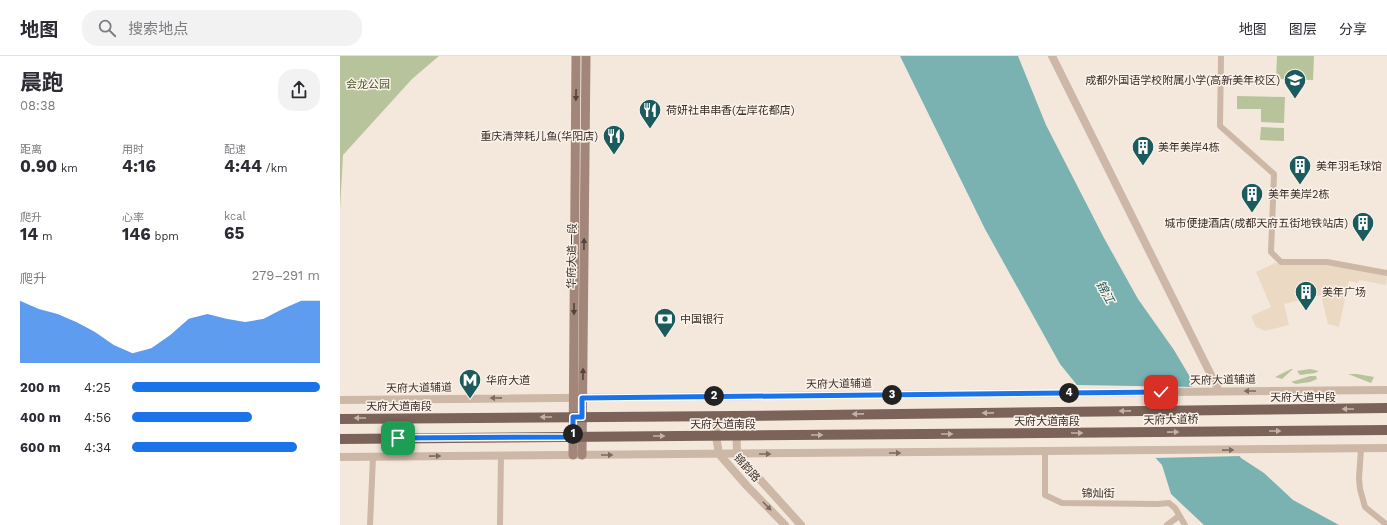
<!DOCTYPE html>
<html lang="zh">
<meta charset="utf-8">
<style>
:root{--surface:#fff;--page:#f2f2f3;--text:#2b2b33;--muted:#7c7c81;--line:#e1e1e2;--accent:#1a73e8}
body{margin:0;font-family:"Work Sans","Noto Sans SC",sans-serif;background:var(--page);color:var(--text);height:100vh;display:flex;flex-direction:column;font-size:15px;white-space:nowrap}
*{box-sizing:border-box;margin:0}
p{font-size:13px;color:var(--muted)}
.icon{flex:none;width:22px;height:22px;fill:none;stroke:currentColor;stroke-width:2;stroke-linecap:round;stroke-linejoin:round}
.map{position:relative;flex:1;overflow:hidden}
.drawer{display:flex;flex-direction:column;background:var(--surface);width:340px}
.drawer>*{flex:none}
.pin{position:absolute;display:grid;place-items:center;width:34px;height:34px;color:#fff;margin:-17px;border-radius:8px;box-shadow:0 2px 6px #0006}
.km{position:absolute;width:20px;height:20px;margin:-10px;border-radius:50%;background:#222;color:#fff;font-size:11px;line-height:20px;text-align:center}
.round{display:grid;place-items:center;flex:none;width:42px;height:42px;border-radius:16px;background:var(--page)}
.overview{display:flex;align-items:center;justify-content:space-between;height:68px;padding:0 20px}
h1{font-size:22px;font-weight:700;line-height:30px}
.stats{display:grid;grid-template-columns:repeat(3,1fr);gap:6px;height:68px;padding:4px 20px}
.stats div{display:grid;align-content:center}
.stats b{font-size:17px;font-weight:700}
.stats small{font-size:11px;font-weight:400}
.stats p{font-size:11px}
.chart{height:112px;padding:8px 20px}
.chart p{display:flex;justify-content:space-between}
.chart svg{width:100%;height:72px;margin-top:4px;fill:var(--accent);opacity:.7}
ul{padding:0 20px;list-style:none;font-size:13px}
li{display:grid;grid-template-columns:64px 48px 1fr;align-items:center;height:30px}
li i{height:10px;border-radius:5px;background:var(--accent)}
header{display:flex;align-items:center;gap:24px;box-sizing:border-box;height:56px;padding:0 20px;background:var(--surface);border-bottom:1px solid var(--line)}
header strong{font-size:19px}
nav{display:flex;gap:22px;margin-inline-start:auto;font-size:14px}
.search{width:280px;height:36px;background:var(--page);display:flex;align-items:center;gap:10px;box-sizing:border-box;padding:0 14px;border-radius:16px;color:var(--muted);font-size:15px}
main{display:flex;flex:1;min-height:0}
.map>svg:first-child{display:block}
</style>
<header>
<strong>地图</strong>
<div class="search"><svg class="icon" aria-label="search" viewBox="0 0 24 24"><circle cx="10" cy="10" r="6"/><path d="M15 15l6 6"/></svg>搜索地点</div>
<nav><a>地图</a><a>图层</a><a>分享</a></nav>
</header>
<main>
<section class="drawer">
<div class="overview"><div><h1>晨跑</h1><p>08:38</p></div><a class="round"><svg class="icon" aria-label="share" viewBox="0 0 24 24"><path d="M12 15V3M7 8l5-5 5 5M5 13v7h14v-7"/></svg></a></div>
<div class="stats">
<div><p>距离</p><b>0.90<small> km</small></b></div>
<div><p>用时</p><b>4:16</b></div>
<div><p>配速</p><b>4:44<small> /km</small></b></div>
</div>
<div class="stats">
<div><p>爬升</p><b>14<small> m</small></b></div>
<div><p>心率</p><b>146<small> bpm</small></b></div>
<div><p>kcal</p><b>65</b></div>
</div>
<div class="chart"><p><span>爬升</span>279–291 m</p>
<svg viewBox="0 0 160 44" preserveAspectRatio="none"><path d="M0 44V6L10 11L20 14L30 19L40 25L50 33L60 38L70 35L80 27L90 17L100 14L110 17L120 19L130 17L140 11L150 6L160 6V44z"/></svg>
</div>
<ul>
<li><b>200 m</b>4:25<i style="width:100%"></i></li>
<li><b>400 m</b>4:56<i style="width:64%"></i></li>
<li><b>600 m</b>4:34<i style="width:88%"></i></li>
</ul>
</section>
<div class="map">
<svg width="1047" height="469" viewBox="0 0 1047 469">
<rect width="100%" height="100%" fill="#f4e8dc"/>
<g fill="#b7c49b">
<polygon points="0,0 99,0 72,23 3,99 0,154"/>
<polygon points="937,0 974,0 973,24 936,23"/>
<polygon points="897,40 945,41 944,67 921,66 921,53 897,53"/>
<polygon points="921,71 944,72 944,85 920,84"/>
<polygon points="951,313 953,313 942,323 935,321"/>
<polygon points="970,313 979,315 975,317 960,319 957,315"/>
<polygon points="1017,318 1034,321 1031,327 1008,318"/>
<polygon points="970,320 976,320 977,323 970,326 956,328 951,326"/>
</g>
<polygon fill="#ecd9c3" points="935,207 987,208 1047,220 1046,229 1019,224 1018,227 1009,225 999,271 988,268 981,239 944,248 949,269 925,275 916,271 911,260 931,251 916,216"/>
<polygon fill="#7ab2b2" points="560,0 678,0 706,69 764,182 798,243 834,294 850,321 850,327 873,365 901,402 924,417 953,444 999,469 864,469 831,438 822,409 782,366 741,334 720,308 645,173"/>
<polygon fill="#f4e8dc" points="735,329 855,331 875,364 902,400 813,402 780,367 754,348"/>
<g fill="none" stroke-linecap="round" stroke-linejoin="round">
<g stroke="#cdb7a7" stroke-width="6">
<polyline points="881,0 880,70 934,118 931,196 941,206 987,206 1047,217"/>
<polyline points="1021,393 1019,422 1020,433 1025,451 1047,469"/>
<polyline points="705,395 705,439 722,447 818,448 829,447 835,452 845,469"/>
<polyline points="30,469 33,401"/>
<polyline points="160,469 161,399"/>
<polyline points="827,469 839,460"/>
</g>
<g stroke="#cdb7a7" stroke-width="8">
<polyline points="712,0 879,335"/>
<polyline points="0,344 1047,334"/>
<polyline points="376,360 376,380 379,398 407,430 445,469"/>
<polyline points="396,360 397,398 461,469"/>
<polyline points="0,401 1047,392"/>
</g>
<g stroke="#a18679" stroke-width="9">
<polyline points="233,399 236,0"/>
<polyline points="242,399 246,0"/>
</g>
<g stroke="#7c6359" stroke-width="10">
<polyline points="0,363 396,360 1047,352"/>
<polyline points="0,383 1047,374"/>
</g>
</g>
<defs><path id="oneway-solid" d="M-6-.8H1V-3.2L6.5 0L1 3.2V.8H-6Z"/></defs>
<g fill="#53433c">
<use href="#oneway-solid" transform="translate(236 39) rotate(91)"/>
<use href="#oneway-solid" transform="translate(244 188) rotate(-89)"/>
<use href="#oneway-solid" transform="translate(234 253) rotate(90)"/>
<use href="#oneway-solid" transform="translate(243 318) rotate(-89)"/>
</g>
<g fill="#7c6b61">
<use href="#oneway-solid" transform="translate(910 335) rotate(180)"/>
<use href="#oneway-solid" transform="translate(156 342) rotate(179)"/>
<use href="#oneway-solid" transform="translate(888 394) rotate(-1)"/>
<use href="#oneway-solid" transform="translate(555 397)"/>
<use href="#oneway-solid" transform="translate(425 398)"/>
<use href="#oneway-solid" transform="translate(267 399)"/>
<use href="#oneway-solid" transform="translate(95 400) rotate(-1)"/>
<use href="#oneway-solid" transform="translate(427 450) rotate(46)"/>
</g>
<g fill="#c2b2a8">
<use href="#oneway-solid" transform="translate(1008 353) rotate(180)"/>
<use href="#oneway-solid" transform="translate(785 355) rotate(179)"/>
<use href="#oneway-solid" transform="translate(648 357) rotate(179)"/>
<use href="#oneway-solid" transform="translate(518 358) rotate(179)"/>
<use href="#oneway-solid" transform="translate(206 361) rotate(180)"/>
<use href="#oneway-solid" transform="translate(20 362) rotate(180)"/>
<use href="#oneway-solid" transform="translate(935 375)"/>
<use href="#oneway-solid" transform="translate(833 376) rotate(-1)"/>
<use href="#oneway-solid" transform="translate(737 377)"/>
<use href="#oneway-solid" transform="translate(607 378)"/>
<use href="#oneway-solid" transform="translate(477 379)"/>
<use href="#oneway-solid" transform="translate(319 380)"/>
</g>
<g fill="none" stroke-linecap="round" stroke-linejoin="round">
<g stroke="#fff" stroke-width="8">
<polyline id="route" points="58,382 233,381 233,361 242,361 242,342 821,336"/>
</g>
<use href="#route" stroke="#1a73e8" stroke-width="5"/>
</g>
<defs>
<g id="school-pin" transform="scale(1.15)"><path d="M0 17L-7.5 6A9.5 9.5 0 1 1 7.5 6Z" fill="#1b5a5d" stroke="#fbf2e9"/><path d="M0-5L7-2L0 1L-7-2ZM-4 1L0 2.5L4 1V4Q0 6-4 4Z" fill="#fff"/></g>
<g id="restaurant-pin" transform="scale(1.15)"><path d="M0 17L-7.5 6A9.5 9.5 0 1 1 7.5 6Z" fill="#1b5a5d" stroke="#fbf2e9"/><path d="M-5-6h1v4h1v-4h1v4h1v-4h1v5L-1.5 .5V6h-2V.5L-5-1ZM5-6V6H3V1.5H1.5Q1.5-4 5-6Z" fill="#fff"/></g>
<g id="building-pin" transform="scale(1.15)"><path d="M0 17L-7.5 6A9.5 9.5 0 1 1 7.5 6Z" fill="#1b5a5d" stroke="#fbf2e9"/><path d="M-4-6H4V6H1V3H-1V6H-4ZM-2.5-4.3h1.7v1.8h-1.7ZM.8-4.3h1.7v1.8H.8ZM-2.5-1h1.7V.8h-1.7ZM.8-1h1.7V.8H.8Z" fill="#fff"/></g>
<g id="bank-pin" transform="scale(1.15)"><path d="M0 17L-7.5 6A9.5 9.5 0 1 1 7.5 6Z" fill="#1b5a5d" stroke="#fbf2e9"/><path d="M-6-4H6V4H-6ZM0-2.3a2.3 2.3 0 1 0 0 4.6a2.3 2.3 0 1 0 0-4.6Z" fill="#fff"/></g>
<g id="metro-pin" transform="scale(1.15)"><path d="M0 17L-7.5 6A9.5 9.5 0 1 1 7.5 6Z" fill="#1b5a5d" stroke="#fbf2e9"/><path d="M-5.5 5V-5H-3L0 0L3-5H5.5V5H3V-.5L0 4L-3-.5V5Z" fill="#fff"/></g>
</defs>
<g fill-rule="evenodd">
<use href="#school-pin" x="955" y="24"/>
<use href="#restaurant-pin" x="310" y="54"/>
<use href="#restaurant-pin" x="274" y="80"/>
<use href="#building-pin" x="803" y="91"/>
<use href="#building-pin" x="960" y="110"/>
<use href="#building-pin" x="912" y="138"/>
<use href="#building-pin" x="1023" y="167"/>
<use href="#building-pin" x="966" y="236"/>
<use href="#bank-pin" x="325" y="263"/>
<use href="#metro-pin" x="130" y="324"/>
</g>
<g text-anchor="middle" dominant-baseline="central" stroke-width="3" stroke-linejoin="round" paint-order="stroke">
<g font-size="11" fill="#392d28" stroke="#fbf2e9" text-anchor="start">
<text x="940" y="24" text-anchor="end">成都外国语学校附属小学(高新美年校区)</text>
<text x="326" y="54">荷妍社串串香(左岸花都店)</text>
<text x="258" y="80" text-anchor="end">重庆清萍耗儿鱼(华阳店)</text>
<text x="818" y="91">美年美岸4栋</text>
<text x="976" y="110">美年羽毛球馆</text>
<text x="928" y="138">美年美岸2栋</text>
<text x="1008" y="167" text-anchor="end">城市便捷酒店(成都天府五街地铁站店)</text>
<text x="982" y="236">美年广场</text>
<text x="340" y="263">中国银行</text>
<text x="146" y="324">华府大道</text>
</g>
<g font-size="11" fill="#49592b" stroke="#fbf2e9">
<text x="28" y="28">会龙公园</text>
</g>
<g font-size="11" fill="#392d28" stroke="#fbf2e9">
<text transform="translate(232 200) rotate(-89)">华府大道一段</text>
<text transform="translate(883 324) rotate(-1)">天府大道辅道</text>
<text transform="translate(499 328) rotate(-1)">天府大道辅道</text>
<text transform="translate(79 332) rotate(-1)">天府大道辅道</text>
<text x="963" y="341">天府大道中段</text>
<text x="59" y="350">天府大道南段</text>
<text transform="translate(831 364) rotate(-1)">天府大道桥</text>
<text x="707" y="365">天府大道南段</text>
<text x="383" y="368">天府大道南段</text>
<text transform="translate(407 412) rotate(48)">锦韵路</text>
<text x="758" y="437">锦灿街</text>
</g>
<g font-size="12" font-style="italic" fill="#1b5a5d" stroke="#fbf2e9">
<text transform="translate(765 236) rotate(61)">锦江</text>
</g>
</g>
</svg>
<div class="pin" style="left:58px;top:382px;background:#1e9e55"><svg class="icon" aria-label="arrive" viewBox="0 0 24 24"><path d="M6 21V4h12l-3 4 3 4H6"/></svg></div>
<div class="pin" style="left:821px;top:336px;background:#d93025"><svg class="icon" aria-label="check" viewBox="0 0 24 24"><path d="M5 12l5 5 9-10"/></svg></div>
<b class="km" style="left:233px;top:378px">1</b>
<b class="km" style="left:374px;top:340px">2</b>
<b class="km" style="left:552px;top:339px">3</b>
<b class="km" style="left:729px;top:337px">4</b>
</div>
</main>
